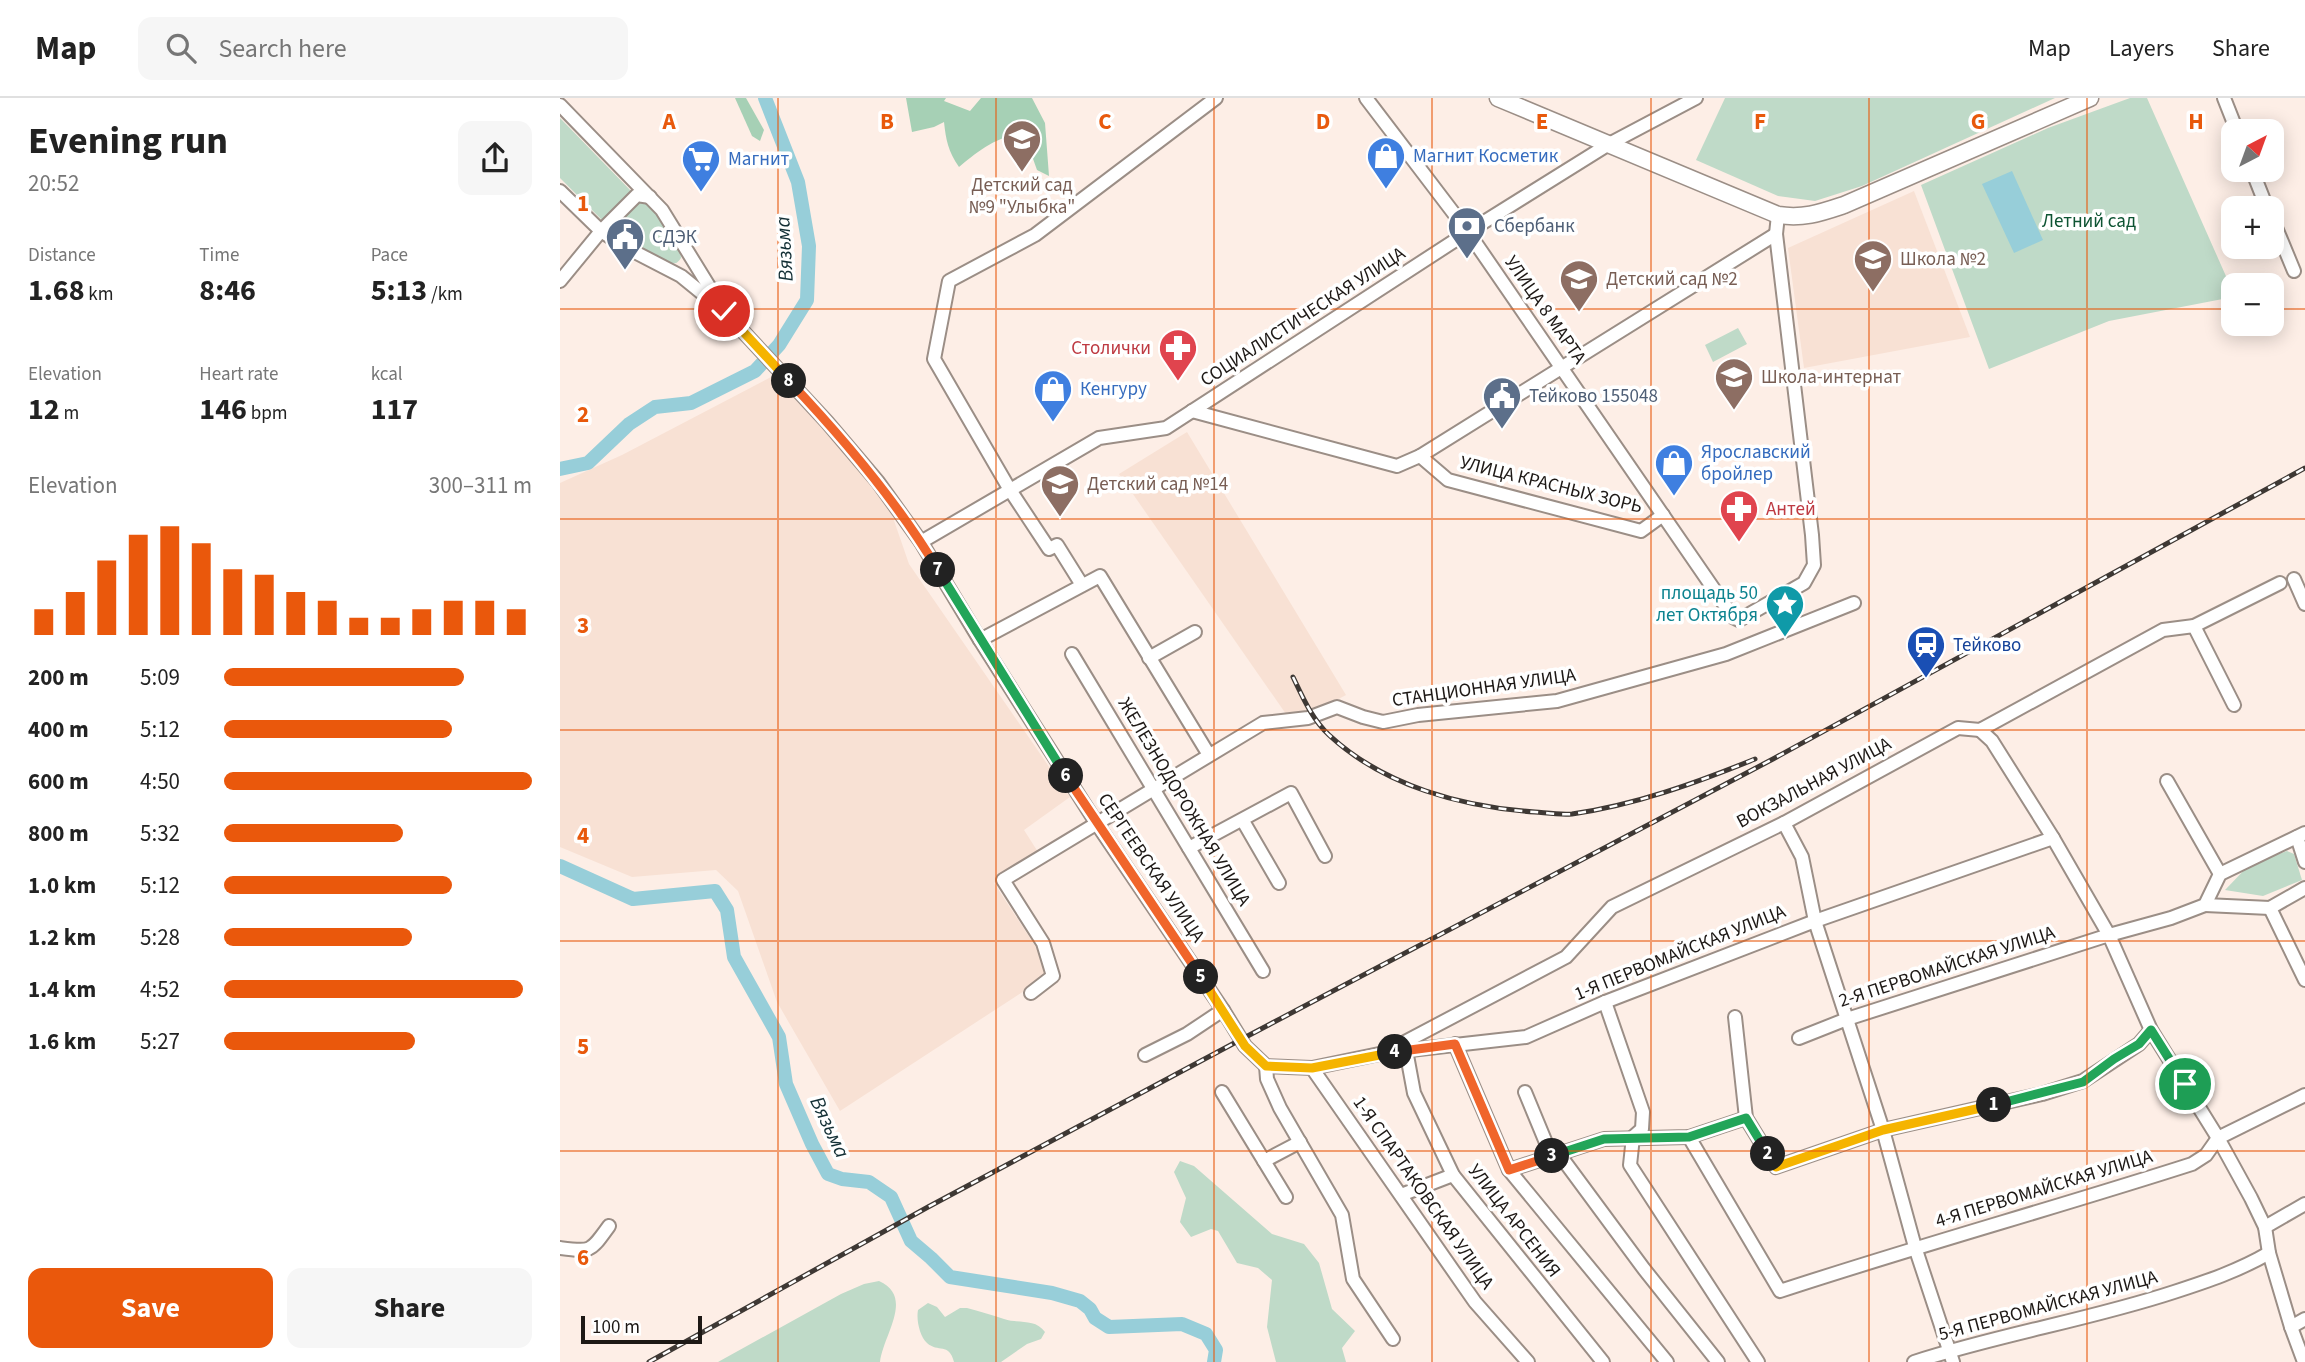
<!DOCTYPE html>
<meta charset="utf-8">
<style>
:root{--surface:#fff;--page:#f6f6f6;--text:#222;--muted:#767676;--line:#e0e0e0;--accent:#ea580c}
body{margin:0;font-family:"Source Sans 3",sans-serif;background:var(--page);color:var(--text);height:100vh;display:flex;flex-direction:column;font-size:26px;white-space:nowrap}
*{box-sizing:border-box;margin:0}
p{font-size:23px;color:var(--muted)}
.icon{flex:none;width:38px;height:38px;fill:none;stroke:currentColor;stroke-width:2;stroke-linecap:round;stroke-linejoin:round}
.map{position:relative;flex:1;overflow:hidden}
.drawer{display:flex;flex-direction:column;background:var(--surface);width:560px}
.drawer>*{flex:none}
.needle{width:46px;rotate:41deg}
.fabs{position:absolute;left:1661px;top:21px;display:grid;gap:14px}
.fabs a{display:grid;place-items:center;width:63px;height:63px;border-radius:14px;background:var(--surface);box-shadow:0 4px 18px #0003;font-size:35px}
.scale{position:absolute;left:21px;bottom:18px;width:121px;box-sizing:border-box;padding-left:7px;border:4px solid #1d1815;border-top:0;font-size:19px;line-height:24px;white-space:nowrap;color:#1d1815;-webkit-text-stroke:5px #fff;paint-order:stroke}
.pin{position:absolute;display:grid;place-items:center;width:60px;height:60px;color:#fff;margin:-30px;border:4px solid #fff;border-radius:50%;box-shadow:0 2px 7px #0007}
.km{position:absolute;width:35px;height:35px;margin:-18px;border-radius:50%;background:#222;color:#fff;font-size:19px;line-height:35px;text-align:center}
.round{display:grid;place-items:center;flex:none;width:74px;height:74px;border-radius:14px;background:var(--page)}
.overview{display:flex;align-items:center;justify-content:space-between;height:119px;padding:0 28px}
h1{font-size:38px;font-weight:700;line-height:52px}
.stats{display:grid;grid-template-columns:repeat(3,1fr);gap:10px;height:119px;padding:7px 28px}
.stats div{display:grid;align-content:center}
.stats b{font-size:30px;font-weight:700}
.stats small{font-size:19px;font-weight:400}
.stats p{font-size:19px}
.chart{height:196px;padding:14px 28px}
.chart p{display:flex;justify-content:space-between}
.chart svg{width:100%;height:126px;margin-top:7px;stroke:var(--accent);stroke-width:6}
.cta{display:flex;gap:14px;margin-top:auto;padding:14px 28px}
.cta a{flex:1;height:80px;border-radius:14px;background:var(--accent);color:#fff;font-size:28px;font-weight:700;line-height:80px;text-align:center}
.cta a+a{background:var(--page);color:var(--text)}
ul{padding:0 28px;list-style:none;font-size:23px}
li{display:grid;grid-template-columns:112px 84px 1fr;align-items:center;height:52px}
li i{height:18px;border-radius:9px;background:var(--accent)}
header{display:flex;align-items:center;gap:42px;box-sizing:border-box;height:98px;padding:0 35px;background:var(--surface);border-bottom:2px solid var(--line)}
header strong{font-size:33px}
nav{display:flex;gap:38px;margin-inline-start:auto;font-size:24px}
.search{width:490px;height:63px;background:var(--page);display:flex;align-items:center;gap:18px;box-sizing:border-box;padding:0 24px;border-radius:14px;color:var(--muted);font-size:26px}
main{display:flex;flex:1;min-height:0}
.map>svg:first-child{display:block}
</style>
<header>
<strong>Map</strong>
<div class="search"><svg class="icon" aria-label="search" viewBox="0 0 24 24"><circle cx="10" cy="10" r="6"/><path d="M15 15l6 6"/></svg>Search here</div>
<nav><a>Map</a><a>Layers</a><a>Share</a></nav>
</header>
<main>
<section class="drawer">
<div class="overview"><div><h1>Evening run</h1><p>20:52</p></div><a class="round"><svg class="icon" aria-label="share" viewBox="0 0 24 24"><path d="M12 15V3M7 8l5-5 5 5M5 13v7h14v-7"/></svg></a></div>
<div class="stats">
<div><p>Distance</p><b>1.68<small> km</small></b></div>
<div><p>Time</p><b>8:46</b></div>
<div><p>Pace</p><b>5:13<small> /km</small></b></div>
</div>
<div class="stats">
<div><p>Elevation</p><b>12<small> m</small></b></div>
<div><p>Heart rate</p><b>146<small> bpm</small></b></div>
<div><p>kcal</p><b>117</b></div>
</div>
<div class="chart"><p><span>Elevation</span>300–311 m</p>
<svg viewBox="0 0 160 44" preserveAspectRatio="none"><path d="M5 44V35M15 44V29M25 44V18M35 44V9M45 44V6M55 44V12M65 44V21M75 44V23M85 44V29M95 44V32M105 44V38M115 44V38M125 44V35M135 44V32M145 44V32M155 44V35"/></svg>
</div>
<ul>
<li><b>200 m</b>5:09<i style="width:78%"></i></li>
<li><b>400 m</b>5:12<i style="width:74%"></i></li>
<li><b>600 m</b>4:50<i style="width:100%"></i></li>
<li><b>800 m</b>5:32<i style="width:58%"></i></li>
<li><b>1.0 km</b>5:12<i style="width:74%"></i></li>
<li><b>1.2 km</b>5:28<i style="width:61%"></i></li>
<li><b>1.4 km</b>4:52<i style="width:97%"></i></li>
<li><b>1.6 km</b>5:27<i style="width:62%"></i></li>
</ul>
<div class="cta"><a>Save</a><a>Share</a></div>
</section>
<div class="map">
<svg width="1745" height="1264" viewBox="0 0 1745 1264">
<rect width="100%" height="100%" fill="#fdeee6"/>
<g fill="#f8e1d4">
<polygon points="1354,93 1410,239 1244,270 1228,150"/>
<polygon points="213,278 318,390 330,411 349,466 510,699 464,732 478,754 448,773 434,785 487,866 487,878 280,1013 217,904 178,793 156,772 72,779 0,749 0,385 62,357"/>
<polygon points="627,334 786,597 758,612 726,616 559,376"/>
</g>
<g fill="#bfdac8">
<polygon points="1165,0 1495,0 1302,88 1255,103 1218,98 1136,62"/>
<polygon points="1570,0 1587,0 1673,194 1673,199 1549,223 1429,271 1361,87 1488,30"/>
<polygon points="0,20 72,94 44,124 0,80"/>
<path d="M75,101L86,104C98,118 120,141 121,160C118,164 117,166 112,165C95,164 66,140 52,129Z"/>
<polygon points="1178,230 1187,246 1153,264 1145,247"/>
<polygon points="1727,753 1734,756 1742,782 1703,798 1665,792 1689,767"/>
<polygon points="620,1063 634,1068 712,1136 744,1146 759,1165 772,1211 795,1233 782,1250 786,1264 716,1264 707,1229 712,1182 698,1170 677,1165 658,1133 651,1131 631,1139 620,1124 626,1100 614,1074"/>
<path d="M319,1183C355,1199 323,1237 320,1264H158L281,1196L304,1186Z"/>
<path d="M368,1205L377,1209L385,1219L400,1210H407C419,1213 432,1217 444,1221C458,1226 475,1220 485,1234L481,1241L467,1246L441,1264H394C389,1244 378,1255 367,1245C360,1239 356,1222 358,1212Z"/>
</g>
<g fill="#a6d0b5">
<polygon points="175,0 186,0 204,32 200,43 192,38"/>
<path d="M346,0H386L384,3L410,13L421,0H472L485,25L489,78L477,72L472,58L473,43C450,26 417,54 399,69C388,53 386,42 384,24L374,29L352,34Z"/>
</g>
<polygon fill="#97ced9" points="1452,73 1483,142 1454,155 1422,86"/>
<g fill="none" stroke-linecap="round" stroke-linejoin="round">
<g stroke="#97ced9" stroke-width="14">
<polyline points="0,371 28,365 69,326 95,309 131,305 195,273 219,247 247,202 249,148 238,84 205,0"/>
<polyline points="0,768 73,801 155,793 167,812 174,859 219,939 226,986 252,1046 268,1076 282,1081 309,1084 331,1099 351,1143 371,1160 390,1179 492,1195 520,1203 530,1211 535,1220 549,1229 622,1226 646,1236 656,1252 654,1264"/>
</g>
<g stroke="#9b8e86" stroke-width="16">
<g id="minor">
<polyline points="806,0 908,134 1173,519 1179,522 1244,485 1254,467 1252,437 1216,136 1218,117"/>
<polyline points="1664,0 1677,33"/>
<polyline points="0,7 102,112 158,203"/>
<polyline points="1692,72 1707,110"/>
<polyline points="0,93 41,133 67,150 121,178 164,213 267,324 318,384 361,444 420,542 537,726 663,912 685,948 706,968 752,970 915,1204 968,1264"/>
<polyline points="1712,120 1734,173"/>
<polyline points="0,183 41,133 77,97 90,99"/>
<polyline points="632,313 837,368 860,358 888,382 1081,433 1103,417"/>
<polyline points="860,358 1216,136"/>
<polyline points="361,444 539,340 606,330 908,134 1049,46 1136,0"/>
<polyline points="1734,481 1745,506"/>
<polyline points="522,487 497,447 489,451 450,392 374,261 389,183 475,137 656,0"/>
<polyline points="1634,528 1674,607"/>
<polyline points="420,542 540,478 649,657"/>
<polyline points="512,556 703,873"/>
<polyline points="589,560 635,534"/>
<polyline points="1420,632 1432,643 1493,740 1549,837 1591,932 1658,1040 1691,1100 1705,1129 1709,1155 1731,1229 1744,1264"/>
<polyline points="1607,683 1660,776"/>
<polyline points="683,723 719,785"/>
<polyline points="1224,725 1242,759 1255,823 1323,1032 1355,1149 1393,1264"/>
<polyline points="1737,739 1745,764"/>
<polyline points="629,750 731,695 765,758"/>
<polyline points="1645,807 1710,810 1745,790"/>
<polyline points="1710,810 1745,882"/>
<polyline points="471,895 493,878 483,845 443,782 703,625 748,620 777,609 803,619 823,624 858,617 997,603 1166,556 1294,505"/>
<polyline points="1045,904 1083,1014 1082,1031 1073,1039 1070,1067 1198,1264"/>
<polyline points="1175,919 1186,1020 1216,1069 1323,1032 1482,996 1523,983 1579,946 1591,932"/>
<polyline points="1239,940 1287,921 1549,837 1611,820 1645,807 1660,776 1745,735"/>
<polyline points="895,946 949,1072 1107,1264"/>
<polyline points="846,952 854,995 893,1077 1043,1264"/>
<polyline points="824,955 1006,859 1052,809 1224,725 1398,630 1420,632 1603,532 1634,528 1720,485"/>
<polyline points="585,957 627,936 663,912"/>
<polyline points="706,968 707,981 720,1010 782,1117 793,1181 833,1241"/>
<polyline points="752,970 824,955 966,939 1045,904 1255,823 1493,740"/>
<polyline points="662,994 726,1099"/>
<polyline points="965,994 989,1052 999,1056 1084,1171 1158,1264"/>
<path d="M1129,1039L1220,1193C1357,1148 1495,1110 1632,1066L1646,1057L1658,1040L1745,997"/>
<polyline points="704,1063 740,1044"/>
<polyline points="949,1072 1044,1041 1129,1039 1186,1020"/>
<polyline points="841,1097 893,1077"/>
<polyline points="1705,1129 1745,1106"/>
<path d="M0,1150C32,1154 30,1154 49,1128"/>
<polyline points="1731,1229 1745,1221"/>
<path d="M1354,1264C1440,1236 1529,1222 1614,1194C1648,1183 1678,1173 1709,1155"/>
</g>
</g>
<g stroke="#9b8e86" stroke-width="19">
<path id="major" d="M938,0L1218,117C1243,121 1260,115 1284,107L1530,0"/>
</g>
<use href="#minor" stroke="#fff" stroke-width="12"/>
<use href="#major" stroke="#fff" stroke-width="16"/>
<g stroke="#3e3834" stroke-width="5">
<g id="rail">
<path d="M733,579C743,600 752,621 769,637C824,688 902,709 975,714C987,715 1000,717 1012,716C1075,707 1136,685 1195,661"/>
<polyline points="89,1264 368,1109 680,942 1213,661 1745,370"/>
</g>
</g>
<use href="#rail" stroke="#fff" stroke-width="2.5" stroke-dasharray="8" stroke-linecap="butt"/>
</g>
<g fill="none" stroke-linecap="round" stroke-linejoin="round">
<g stroke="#fff" stroke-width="14">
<polyline id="split-1" points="1434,1007 1523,984 1554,961 1579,946 1591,932 1625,986"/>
</g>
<g stroke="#fff" stroke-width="14">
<polyline id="split-2" points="1208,1056 1216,1069 1323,1032 1434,1007"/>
</g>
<g stroke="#fff" stroke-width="14">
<polyline id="split-3" points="992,1058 1044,1041 1129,1039 1186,1020 1208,1056"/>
</g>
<g stroke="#fff" stroke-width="14">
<polyline id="split-4" points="835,954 895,946 949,1072 992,1058"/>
</g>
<g stroke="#fff" stroke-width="14">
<polyline id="split-5" points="641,879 685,948 706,968 752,970 835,954"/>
</g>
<g stroke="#fff" stroke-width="14">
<polyline id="split-6" points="506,678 641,879"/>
</g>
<g stroke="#fff" stroke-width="14">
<polyline id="split-7" points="378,472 506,678"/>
</g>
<g stroke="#fff" stroke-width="14">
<path id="split-8" d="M229,283C284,341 337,403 378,472"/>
</g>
<g stroke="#fff" stroke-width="14">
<polyline id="split-9" points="164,213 229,283"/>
</g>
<use href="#split-1" stroke="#22a559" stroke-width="9"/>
<use href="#split-2" stroke="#f5b400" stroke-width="9"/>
<use href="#split-3" stroke="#22a559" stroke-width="9"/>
<use href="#split-4" stroke="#f0652b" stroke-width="9"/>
<use href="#split-5" stroke="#f5b400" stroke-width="9"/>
<use href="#split-6" stroke="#f0652b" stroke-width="9"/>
<use href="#split-7" stroke="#22a559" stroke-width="9"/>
<use href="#split-8" stroke="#f0652b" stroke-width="9"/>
<use href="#split-9" stroke="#f5b400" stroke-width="9"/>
</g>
<path fill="none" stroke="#e8590c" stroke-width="2" stroke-opacity="0.55" d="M218,0V1264M436,0V1264M654,0V1264M872,0V1264M1091,0V1264M1309,0V1264M1527,0V1264M0,211H1673M1712,211H1745M0,421H1745M0,632H1745M0,843H1745M0,1053H1745"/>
<defs>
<g id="school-pin" transform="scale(2.0125)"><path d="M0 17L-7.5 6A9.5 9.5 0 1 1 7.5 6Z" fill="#8d6e63" stroke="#fff"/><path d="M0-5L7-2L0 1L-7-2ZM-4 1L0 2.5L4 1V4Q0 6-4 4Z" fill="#fff"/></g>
<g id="shop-pin" transform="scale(2.0125)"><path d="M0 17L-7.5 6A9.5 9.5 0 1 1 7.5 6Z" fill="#3f7fe0" stroke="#fff"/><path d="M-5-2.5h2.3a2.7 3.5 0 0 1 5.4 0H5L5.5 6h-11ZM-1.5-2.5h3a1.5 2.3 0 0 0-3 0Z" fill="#fff"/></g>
<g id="supermarket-pin" transform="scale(2.0125)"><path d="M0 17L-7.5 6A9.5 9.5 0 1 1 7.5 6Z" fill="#3f7fe0" stroke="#fff"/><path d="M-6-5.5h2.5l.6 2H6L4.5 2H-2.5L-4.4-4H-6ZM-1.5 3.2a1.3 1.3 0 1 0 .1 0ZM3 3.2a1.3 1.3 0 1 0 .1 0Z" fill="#fff"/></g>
<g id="bank-pin" transform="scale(2.0125)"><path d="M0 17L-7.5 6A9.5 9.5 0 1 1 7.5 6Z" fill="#5c6f8a" stroke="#fff"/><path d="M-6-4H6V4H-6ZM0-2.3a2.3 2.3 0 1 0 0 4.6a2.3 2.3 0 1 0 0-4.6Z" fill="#fff"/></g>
<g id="civic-pin" transform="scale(2.0125)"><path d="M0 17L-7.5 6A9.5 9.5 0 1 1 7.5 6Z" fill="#5c6f8a" stroke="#fff"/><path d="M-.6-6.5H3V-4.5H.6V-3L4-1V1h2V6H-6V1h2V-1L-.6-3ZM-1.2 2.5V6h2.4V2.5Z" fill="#fff"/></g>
<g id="pharmacy-pin" transform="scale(2.0125)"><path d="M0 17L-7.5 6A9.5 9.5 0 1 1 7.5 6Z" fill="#e0444e" stroke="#fff"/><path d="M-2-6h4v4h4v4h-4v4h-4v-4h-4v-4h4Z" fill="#fff"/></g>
<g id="sight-pin" transform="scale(2.0125)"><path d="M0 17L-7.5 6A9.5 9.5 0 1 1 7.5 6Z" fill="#0f9aa8" stroke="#fff"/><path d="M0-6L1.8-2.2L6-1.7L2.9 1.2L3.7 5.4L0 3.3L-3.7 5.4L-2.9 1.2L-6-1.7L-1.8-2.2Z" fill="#fff"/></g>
<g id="station-pin" transform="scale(2.0125)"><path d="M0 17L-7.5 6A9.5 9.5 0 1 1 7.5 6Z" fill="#1a4fb4" stroke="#fff"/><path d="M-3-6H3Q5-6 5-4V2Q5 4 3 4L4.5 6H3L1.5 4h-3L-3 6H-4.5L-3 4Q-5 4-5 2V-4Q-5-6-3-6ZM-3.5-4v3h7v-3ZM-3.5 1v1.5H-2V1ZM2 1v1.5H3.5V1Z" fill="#fff"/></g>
</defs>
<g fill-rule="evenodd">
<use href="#school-pin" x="462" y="41"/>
<use href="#shop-pin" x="826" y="58"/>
<use href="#supermarket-pin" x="141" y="61"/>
<use href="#bank-pin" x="907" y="128"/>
<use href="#civic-pin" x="65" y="139"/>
<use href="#school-pin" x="1313" y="161"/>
<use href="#school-pin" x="1019" y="181"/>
<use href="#pharmacy-pin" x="618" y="250"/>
<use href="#school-pin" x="1174" y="279"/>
<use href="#shop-pin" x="493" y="291"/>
<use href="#civic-pin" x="942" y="298"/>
<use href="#shop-pin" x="1114" y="365"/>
<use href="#school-pin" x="500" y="386"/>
<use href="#pharmacy-pin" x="1179" y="411"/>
<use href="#sight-pin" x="1225" y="506"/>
<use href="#station-pin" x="1366" y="547"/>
</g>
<g text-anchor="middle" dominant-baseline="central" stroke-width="7" stroke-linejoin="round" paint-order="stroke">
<g font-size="19" fill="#366cbe" stroke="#fff" text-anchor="start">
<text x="853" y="58">Магнит Косметик</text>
<text x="168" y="61">Магнит</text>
<text x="520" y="291">Кенгуру</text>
<text x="1141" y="354">Ярославский<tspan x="1141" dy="22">бройлер</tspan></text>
</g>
<g font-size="19" fill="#785e54" stroke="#fff" text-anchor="start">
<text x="462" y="87" text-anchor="middle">Детский сад<tspan x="462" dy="22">№9 "Улыбка"</tspan></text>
<text x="1340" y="161">Школа №2</text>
<text x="1046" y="181">Детский сад №2</text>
<text x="1201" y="279">Школа-интернат</text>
<text x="527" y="386">Детский сад №14</text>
</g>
<g font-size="19" fill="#0e5433" stroke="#fff">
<text x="1529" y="123">Летний сад</text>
</g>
<g font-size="19" fill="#4e5e75" stroke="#fff" text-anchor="start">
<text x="934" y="128">Сбербанк</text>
<text x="92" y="139">СДЭК</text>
<text x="969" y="298">Тейково 155048</text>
</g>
<g font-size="19" fill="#1d1815" stroke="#fff">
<text transform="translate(985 212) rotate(55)">УЛИЦА 8 МАРТА</text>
<text transform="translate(743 219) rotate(-33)">СОЦИАЛИСТИЧЕСКАЯ УЛИЦА</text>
<text transform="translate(991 387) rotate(14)">УЛИЦА КРАСНЫХ ЗОРЬ</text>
<text transform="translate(924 590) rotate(-8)">СТАНЦИОННАЯ УЛИЦА</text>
<text transform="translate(1254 685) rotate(-28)">ВОКЗАЛЬНАЯ УЛИЦА</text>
<text transform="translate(624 704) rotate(59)">ЖЕЛЕЗНОДОРОЖНАЯ УЛИЦА</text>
<text transform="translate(591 770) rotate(56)">СЕРГЕЕВСКАЯ УЛИЦА</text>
<text transform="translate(1120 855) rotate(-22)">1-Я ПЕРВОМАЙСКАЯ УЛИЦА</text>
<text transform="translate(1387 869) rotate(-18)">2-Я ПЕРВОМАЙСКАЯ УЛИЦА</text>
<text transform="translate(1484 1091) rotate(-17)">4-Я ПЕРВОМАЙСКАЯ УЛИЦА</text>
<text transform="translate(863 1095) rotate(55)">1-Я СПАРТАКОВСКАЯ УЛИЦА</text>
<text transform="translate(954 1123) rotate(52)">УЛИЦА АРСЕНИЯ</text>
<text transform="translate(1488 1208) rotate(-15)">5-Я ПЕРВОМАЙСКАЯ УЛИЦА</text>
</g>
<g font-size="19" fill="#be3a42" stroke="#fff" text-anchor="end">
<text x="591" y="250">Столички</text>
<text x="1206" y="411" text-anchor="start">Антей</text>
</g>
<g font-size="19" fill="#0d838f" stroke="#fff" text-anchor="end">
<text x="1198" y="495">площадь 50<tspan x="1198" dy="22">лет Октября</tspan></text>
</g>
<g font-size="19" fill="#164399" stroke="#fff" text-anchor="start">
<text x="1393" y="547">Тейково</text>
</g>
<g font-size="21" font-style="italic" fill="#132f35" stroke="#fff">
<text transform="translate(224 151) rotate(-93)">Вязьма</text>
<text transform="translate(270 1029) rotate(65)">Вязьма</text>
</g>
</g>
<g font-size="23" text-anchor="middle" font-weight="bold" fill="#e8590c" stroke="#fff" stroke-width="7" stroke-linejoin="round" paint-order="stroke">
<text x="109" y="31">A</text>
<text x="327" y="31">B</text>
<text x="545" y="31">C</text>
<text x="763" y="31">D</text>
<text x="982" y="31">E</text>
<text x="1200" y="31">F</text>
<text x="1418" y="31">G</text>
<text x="1636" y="31">H</text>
<text x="23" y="113">1</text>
<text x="23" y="324">2</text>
<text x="23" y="535">3</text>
<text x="23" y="745">4</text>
<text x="23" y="956">5</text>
<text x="23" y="1167">6</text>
</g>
</svg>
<div class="fabs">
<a><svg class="needle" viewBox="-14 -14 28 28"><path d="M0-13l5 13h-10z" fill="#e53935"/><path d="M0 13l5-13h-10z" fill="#767676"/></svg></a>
<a>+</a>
<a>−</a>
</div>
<div class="scale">100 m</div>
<div class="pin" style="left:1625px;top:986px;background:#1e9e55"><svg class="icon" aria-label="arrive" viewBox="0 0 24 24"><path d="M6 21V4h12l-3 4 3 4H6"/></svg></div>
<div class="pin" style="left:164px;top:213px;background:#d93025"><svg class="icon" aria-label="check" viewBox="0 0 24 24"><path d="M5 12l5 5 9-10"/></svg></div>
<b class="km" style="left:1434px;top:1007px">1</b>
<b class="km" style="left:1208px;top:1056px">2</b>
<b class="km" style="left:992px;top:1058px">3</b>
<b class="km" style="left:835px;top:954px">4</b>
<b class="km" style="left:641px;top:879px">5</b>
<b class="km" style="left:506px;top:678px">6</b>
<b class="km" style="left:378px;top:472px">7</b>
<b class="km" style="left:229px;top:283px">8</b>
</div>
</main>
